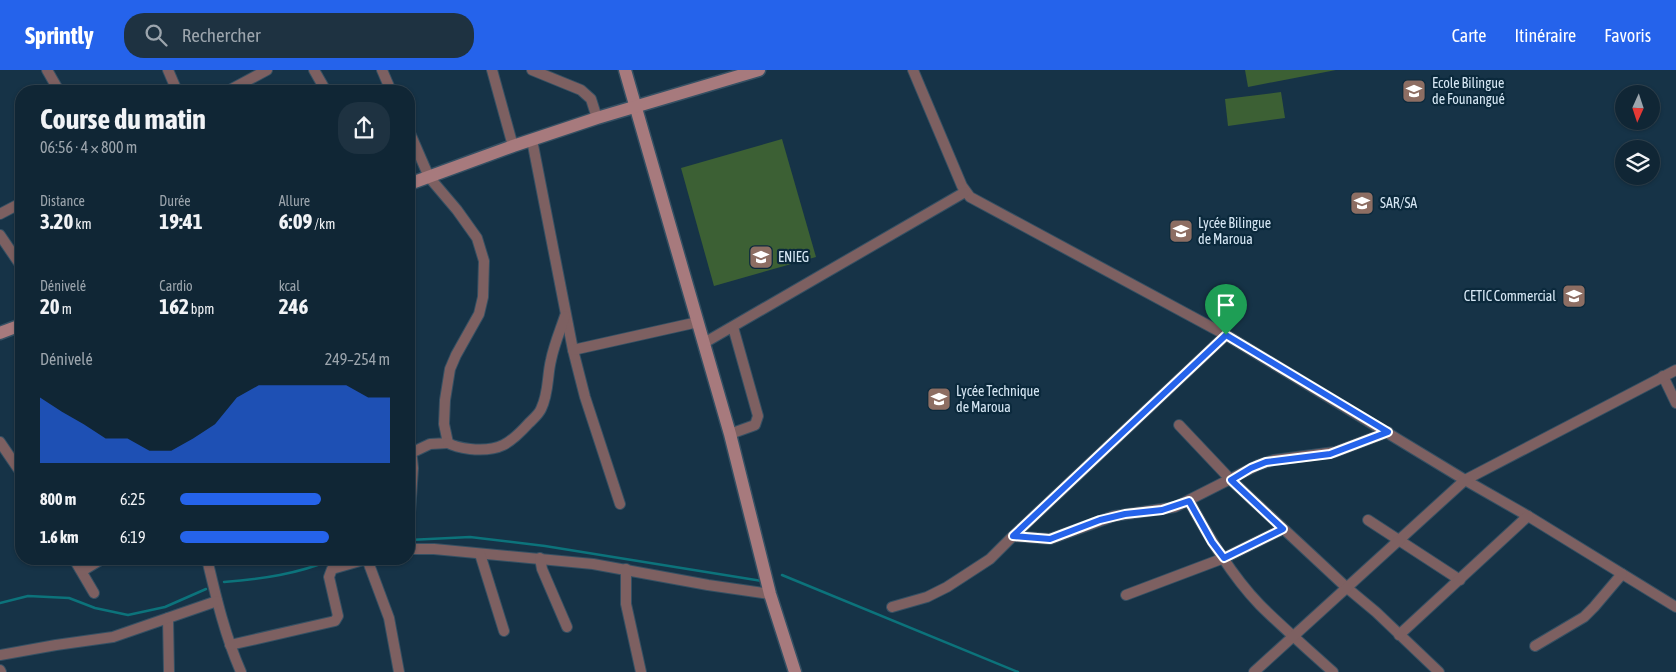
<!DOCTYPE html>
<html lang="fr">
<meta charset="utf-8">
<style>
:root{--surface:#102635;--page:#1e3241;--text:#f1f3f6;--muted:#9ca5ad;--line:#304350;--accent:#2563eb}
body{margin:0;font-family:"Asap Condensed",sans-serif;background:var(--page);color:var(--text);height:100vh;display:flex;flex-direction:column;font-size:19px;white-space:nowrap}
*{box-sizing:border-box;margin:0}
p{font-size:16px;color:var(--muted)}
.icon{flex:none;width:28px;height:28px;fill:none;stroke:currentColor;stroke-width:2;stroke-linecap:round;stroke-linejoin:round}
.map{position:relative;flex:1;overflow:hidden}
.details{position:absolute;left:15px;top:15px;width:400px;height:480px;display:flex;flex-direction:column;background:var(--surface);border-radius:20px;box-shadow:0 1px 4px #0004,0 0 0 1px var(--line)}
.details>*{flex:none}
.needle{width:32px;rotate:183deg}
.tools{position:absolute;left:1615px;top:15px;display:grid;gap:10px}
.tools a{display:grid;place-items:center;width:45px;height:45px;border-radius:50%;background:var(--surface);box-shadow:0 1px 4px #0004,0 0 0 1px var(--line);font-size:25px}
.pin{position:absolute;display:grid;place-items:center;width:42px;height:42px;color:#fff;margin:-51px -21px;border-radius:50% 50% 50% 0;rotate:-45deg;box-shadow:0 0 5px #0007}
.pin .icon{rotate:45deg}
.round{display:grid;place-items:center;flex:none;width:52px;height:52px;border-radius:20px;background:var(--page)}
.headline{display:flex;align-items:center;justify-content:space-between;height:85px;padding:0 25px}
h1{font-size:28px;font-weight:700;line-height:38px}
.stats{display:grid;grid-template-columns:repeat(3,1fr);gap:8px;height:85px;padding:5px 25px}
.stats div{display:grid;align-content:center}
.stats b{font-size:21px;font-weight:700}
.stats small{font-size:14px;font-weight:400}
.stats p{font-size:14px}
.chart{height:140px;padding:10px 25px}
.chart p{display:flex;justify-content:space-between}
.chart svg{width:100%;height:90px;margin-top:5px;fill:var(--accent);opacity:.7}
ul{padding:0 25px;list-style:none;font-size:16px}
li{display:grid;grid-template-columns:80px 60px 1fr;align-items:center;height:38px}
li i{height:12px;border-radius:6px;background:var(--accent)}
header{display:flex;align-items:center;gap:30px;box-sizing:border-box;height:70px;padding:0 25px;background:var(--accent);color:#fff}
header strong{font-size:24px}
nav{display:flex;gap:28px;margin-inline-start:auto;font-size:18px}
.search{width:350px;height:45px;background:var(--page);display:flex;align-items:center;gap:12px;box-sizing:border-box;padding:0 18px;border-radius:20px;color:var(--muted);font-size:19px}
.map>svg:first-child{display:block}
</style>
<header>
<strong>Sprintly</strong>
<div class="search"><svg class="icon" aria-label="search" viewBox="0 0 24 24"><circle cx="10" cy="10" r="6"/><path d="M15 15l6 6"/></svg>Rechercher</div>
<nav><a>Carte</a><a>Itinéraire</a><a>Favoris</a></nav>
</header>
<div class="map">
<svg width="1676" height="602" viewBox="0 0 1676 602">
<rect width="100%" height="100%" fill="#163347"/>
<g fill="#3c6034">
<polygon points="1245,0 1336,0 1248,17"/>
<polygon points="1281,22 1285,48 1228,56 1225,29"/>
<polygon points="782,69 816,187 714,216 681,98"/>
</g>
<g fill="none" stroke-linecap="round" stroke-linejoin="round">
<g stroke="#0c737b" stroke-width="2.5">
<polyline points="409,470 470,467 545,476 762,511"/>
<polyline points="782,505 1018,602"/>
<path d="M224,512C263,509 297,504 334,489"/>
<polyline points="0,533 28,526 69,528 95,538 128,545 165,537 206,519"/>
</g>
<g stroke="#355063" stroke-width="12">
<g id="street">
<polyline points="47,0 59,21"/>
<polyline points="168,0 177,21"/>
<polyline points="314,0 326,21"/>
<polyline points="382,0 391,21"/>
<polyline points="492,0 513,76"/>
<polyline points="532,0 581,20 591,29 597,48"/>
<polyline points="913,0 962,116 970,127 1226,265 1465,410 1528,446 1676,537"/>
<polyline points="228,21 267,0"/>
<polyline points="409,61 429,107 457,140 477,168 484,191 483,227 479,244 456,285 450,299 445,330 444,354 448,373 430,374 411,383"/>
<polyline points="532,70 573,280 585,327 620,434"/>
<polyline points="0,144 21,133"/>
<polyline points="0,165 21,196"/>
<polyline points="1226,265 1013,466 1050,469 1114,446 1175,437 1258,395 1274,390 1335,382 1388,362"/>
<polyline points="704,273 965,122"/>
<polyline points="573,280 698,252"/>
<polyline points="1663,306 1676,333"/>
<polyline points="1179,355 1231,410 1346,517 1376,542 1439,602"/>
<polyline points="730,364 755,355 758,346 733,257"/>
<polyline points="0,372 21,403"/>
<path d="M448,373C455,377 462,378 470,379C499,382 510,374 529,353C533,349 539,344 541,339C549,323 547,306 551,290C554,275 560,261 565,246"/>
<polyline points="409,375 412,388 413,398 409,457"/>
<path d="M1189,431C1209,467 1231,505 1260,535C1283,558 1309,580 1333,602"/>
<polyline points="1368,450 1460,510"/>
<polyline points="409,479 434,479 593,494 708,515 770,524"/>
<polyline points="480,484 504,561"/>
<polyline points="540,488 542,499 567,557"/>
<polyline points="74,489 94,523"/>
<path d="M207,489C216,527 225,566 241,602"/>
<polyline points="367,489 389,548 399,602"/>
<polyline points="626,499 626,534 641,602"/>
<polyline points="82,501 102,489"/>
<polyline points="1126,525 1224,488 1283,459"/>
<polyline points="892,537 927,527 947,517 990,489 1013,466"/>
<polyline points="168,548 169,602"/>
<polyline points="1399,565 1528,446"/>
<polyline points="230,575 335,551 338,546 329,507 332,499 367,489"/>
<polyline points="1535,576 1584,547 1594,537 1622,504"/>
<polyline points="0,585 56,575 113,567 217,531"/>
<polyline points="0,600 1,602"/>
<polyline points="1254,602 1465,410 1676,300"/>
</g>
</g>
<g stroke="#355063" stroke-width="15">
<g id="secondary">
<polyline points="625,0 730,364 770,524 795,602"/>
<polyline points="409,114 513,76 597,48 759,0"/>
<polyline points="0,263 21,255"/>
</g>
</g>
<use href="#street" stroke="#7d6061" stroke-width="10"/>
<use href="#secondary" stroke="#a77a7d" stroke-width="12"/>
</g>
<g fill="none" stroke-linecap="round" stroke-linejoin="round">
<g stroke="#fff" stroke-width="10">
<polygon id="route" points="1226,265 1388,362 1330,384 1266,392 1251,398 1231,410 1283,459 1224,488 1212,472 1189,431 1162,440 1125,444 1100,450 1050,469 1013,466"/>
</g>
<use href="#route" stroke="#2563eb" stroke-width="6"/>
</g>
<defs>
<g id="school-square" transform="scale(1.25)"><rect x="-9" y="-9" width="18" height="18" rx="4" fill="#8d6e63" stroke="#0b293c"/><path d="M0-5L7-2L0 1L-7-2ZM-4 1L0 2.5L4 1V4Q0 6-4 4Z" fill="#fff"/></g>
<g id="university-square" transform="scale(1.25)"><rect x="-9" y="-9" width="18" height="18" rx="4" fill="#8d6e63" stroke="#0b293c"/><path d="M0-5L7-2L0 1L-7-2ZM-4 1L0 2.5L4 1V4Q0 6-4 4Z" fill="#fff"/></g>
</defs>
<g fill-rule="evenodd">
<use href="#school-square" x="1414" y="21"/>
<use href="#university-square" x="1362" y="133"/>
<use href="#school-square" x="1181" y="161"/>
<use href="#school-square" x="761" y="187"/>
<use href="#school-square" x="1574" y="226"/>
<use href="#school-square" x="939" y="329"/>
</g>
<g text-anchor="middle" dominant-baseline="central" stroke-width="4.5" stroke-linejoin="round" paint-order="stroke">
<g font-size="14" fill="#d6e7f4" stroke="#0b293c" text-anchor="start">
<text x="1432" y="13">Ecole Bilingue<tspan x="1432" dy="16">de Founangué</tspan></text>
<text x="1380" y="133">SAR/SA</text>
<text x="1198" y="153">Lycée Bilingue<tspan x="1198" dy="16">de Maroua</tspan></text>
<text x="778" y="187">ENIEG</text>
<text x="1556" y="226" text-anchor="end">CETIC Commercial</text>
<text x="956" y="321">Lycée Technique<tspan x="956" dy="16">de Maroua</tspan></text>
</g>
</g>
</svg>
<div class="tools">
<a><svg class="needle" viewBox="-14 -14 28 28"><path d="M0-13l5 13h-10z" fill="#e53935"/><path d="M0 13l5-13h-10z" fill="#9ca5ad"/></svg></a>
<a><svg class="icon" aria-label="layers" viewBox="0 0 24 24"><path d="M12 4l9 5-9 5-9-5zM3 14l9 5 9-5"/></svg></a>
</div>
<div class="pin" style="left:1226px;top:265px;background:#1e9e55"><svg class="icon" aria-label="arrive" viewBox="0 0 24 24"><path d="M6 21V4h12l-3 4 3 4H6"/></svg></div>
<section class="details">
<div class="headline"><div><h1>Course du matin</h1><p>06:56 · 4 × 800 m</p></div><a class="round"><svg class="icon" aria-label="share" viewBox="0 0 24 24"><path d="M12 15V3M7 8l5-5 5 5M5 13v7h14v-7"/></svg></a></div>
<div class="stats">
<div><p>Distance</p><b>3.20<small> km</small></b></div>
<div><p>Durée</p><b>19:41</b></div>
<div><p>Allure</p><b>6:09<small> /km</small></b></div>
</div>
<div class="stats">
<div><p>Dénivelé</p><b>20<small> m</small></b></div>
<div><p>Cardio</p><b>162<small> bpm</small></b></div>
<div><p>kcal</p><b>246</b></div>
</div>
<div class="chart"><p><span>Dénivelé</span>249–254 m</p>
<svg viewBox="0 0 160 44" preserveAspectRatio="none"><path d="M0 44V12L10 19L20 25L30 32L40 32L50 38L60 38L70 32L80 25L90 12L100 6L110 6L120 6L130 6L140 6L150 12L160 12V44z"/></svg>
</div>
<ul>
<li><b>800 m</b>6:25<i style="width:67%"></i></li>
<li><b>1.6 km</b>6:19<i style="width:71%"></i></li>
</ul>
</section>
</div>
